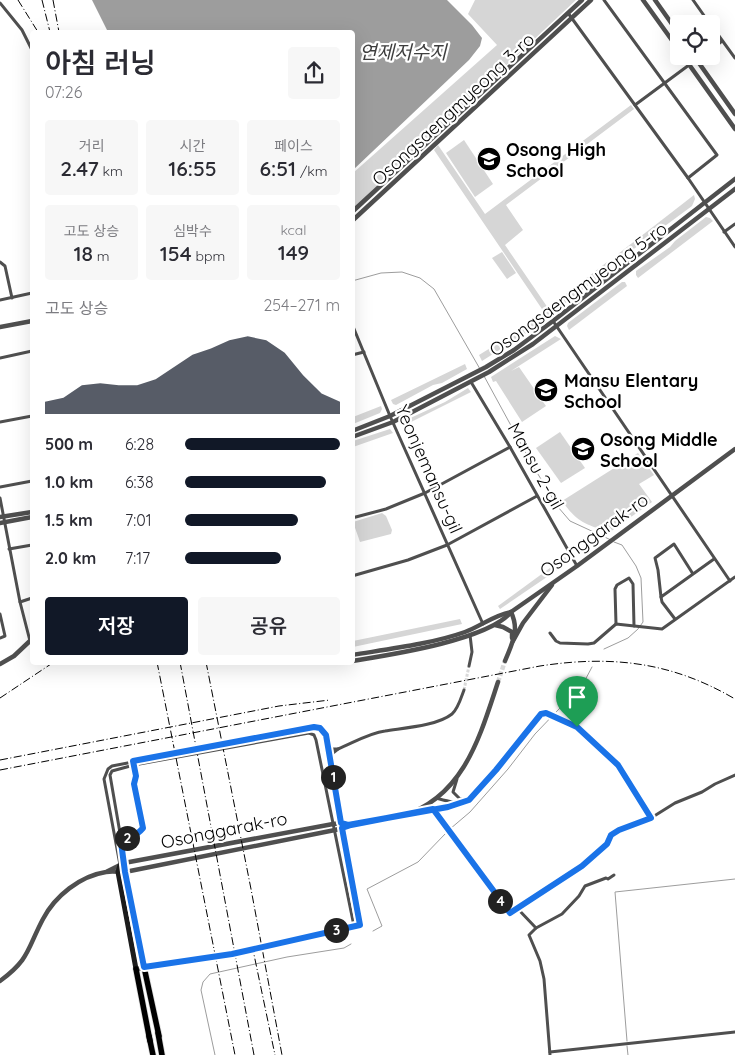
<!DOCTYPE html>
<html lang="ko">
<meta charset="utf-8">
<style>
:root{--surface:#fff;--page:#f7f7f7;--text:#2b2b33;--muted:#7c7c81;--accent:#111827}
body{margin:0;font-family:Quicksand,"Noto Sans KR",sans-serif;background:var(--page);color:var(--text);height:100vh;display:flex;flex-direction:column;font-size:19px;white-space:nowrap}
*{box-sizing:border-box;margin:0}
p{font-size:16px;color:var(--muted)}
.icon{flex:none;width:28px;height:28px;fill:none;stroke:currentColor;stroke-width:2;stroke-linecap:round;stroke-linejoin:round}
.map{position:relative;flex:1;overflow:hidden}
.details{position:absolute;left:30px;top:30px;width:325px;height:635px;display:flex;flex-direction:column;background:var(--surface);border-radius:5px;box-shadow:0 5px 20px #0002}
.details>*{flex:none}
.tools{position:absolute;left:670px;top:15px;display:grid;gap:10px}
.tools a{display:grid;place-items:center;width:50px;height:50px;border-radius:5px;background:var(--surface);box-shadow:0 5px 20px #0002;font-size:25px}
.pin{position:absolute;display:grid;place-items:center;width:42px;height:42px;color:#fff;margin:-51px -21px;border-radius:50% 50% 50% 0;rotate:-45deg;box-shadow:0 0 5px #0007}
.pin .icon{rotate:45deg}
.km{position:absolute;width:25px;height:25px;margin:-12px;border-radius:50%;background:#222;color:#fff;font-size:14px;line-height:25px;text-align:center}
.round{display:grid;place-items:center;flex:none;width:52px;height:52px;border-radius:5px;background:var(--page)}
.overview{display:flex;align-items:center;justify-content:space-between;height:85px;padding:0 15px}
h1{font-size:28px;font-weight:600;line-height:38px}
.figures{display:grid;grid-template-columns:repeat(3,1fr);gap:8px;height:85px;padding:5px 15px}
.figures div{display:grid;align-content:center;border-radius:5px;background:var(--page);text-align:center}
.figures b{font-size:21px;font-weight:600}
.figures small{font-size:14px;font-weight:400}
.figures p{font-size:14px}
.chart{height:140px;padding:10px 15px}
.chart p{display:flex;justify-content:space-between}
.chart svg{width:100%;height:90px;margin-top:5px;fill:var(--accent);opacity:.7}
.cta{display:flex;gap:10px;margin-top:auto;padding:10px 15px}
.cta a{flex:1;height:58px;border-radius:5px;background:var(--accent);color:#fff;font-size:20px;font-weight:600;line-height:58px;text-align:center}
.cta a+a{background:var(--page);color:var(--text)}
ul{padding:0 15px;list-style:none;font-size:16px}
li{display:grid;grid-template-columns:80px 60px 1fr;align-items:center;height:38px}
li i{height:12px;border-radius:6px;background:var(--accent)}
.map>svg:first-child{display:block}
</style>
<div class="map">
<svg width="735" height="1055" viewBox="0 0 735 1055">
<rect width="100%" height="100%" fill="#fff"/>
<g fill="#d6d6d6">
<polygon points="475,0 576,0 353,209 353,173 497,45 468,14"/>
<polygon points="631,105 634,109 506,205 523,230 505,245 548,308 607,262 610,265 606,272 528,332 482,361 479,355 524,327 544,312 434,150 438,145 485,214"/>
<polygon points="464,140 493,184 475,197 446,153"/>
<polygon points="694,195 695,199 692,206 627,254 620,257 618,254"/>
<polygon points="706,217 710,218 713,221 638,278 636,275 636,271 670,247 675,241"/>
<polygon points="502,252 516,273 507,279 492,258"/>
<polygon points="622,282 625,282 627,286 569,330 567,326 568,323"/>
<polygon points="555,336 561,339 511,371 519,367 546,406 522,422 496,381 493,382 491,377"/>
<polygon points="465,364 467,369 442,383 433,385 396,405 393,404 391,400"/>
<polygon points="468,388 471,392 403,426 404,421 445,402"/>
<polygon points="381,406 382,409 380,413 353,424 353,417"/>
<polygon points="390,429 393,433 353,447 353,441"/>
<polygon points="560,432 585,468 561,483 536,448"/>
<path d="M638,453L654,475L639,484L652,502L610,532C586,525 577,522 562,501Z"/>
<polygon points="382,513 386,516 392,530 391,534 360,542 353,522"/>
<polygon points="565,557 567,561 566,564 500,609 498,606"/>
<polygon points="460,619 462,624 353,647 353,641"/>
</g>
<polygon fill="#9d9d9d" points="92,0 447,0 472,25 482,38 480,46 469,60 353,170 352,32 108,32"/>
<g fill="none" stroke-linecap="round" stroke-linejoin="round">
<g stroke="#9d9d9d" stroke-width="1">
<polyline points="352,281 381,273 402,272 420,278 434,289 480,369"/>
<polyline points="484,376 533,466 558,507 570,521 611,540"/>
<polyline points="604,649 628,638 638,629 643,622 641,578 636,566 622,545 614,542"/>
<polyline points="450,829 470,812 508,769 535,734 583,684 592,667"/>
<polyline points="373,931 382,926 367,889 418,862 447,832"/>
<polyline points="627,1041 615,892 735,879"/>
<polyline points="627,1046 628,1055"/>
<polyline points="215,1055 201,990 203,982 210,974 287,957 344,948 351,944"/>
</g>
<polyline stroke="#d9d9d9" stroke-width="3" stroke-dasharray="3 1.5" stroke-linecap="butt" points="464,690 469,666"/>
<polyline stroke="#d9d9d9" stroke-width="4.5" stroke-dasharray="4.5 2" stroke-linecap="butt" points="498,682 505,661"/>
<g stroke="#dbdbdb" stroke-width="7">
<g id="primary">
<polyline points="144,967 159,1036"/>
<polyline points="136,969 150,1041"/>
</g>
</g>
<g stroke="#dbdbdb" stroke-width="7">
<g id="trunk">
<polyline points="158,1033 162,1055"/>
<polyline points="149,1036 153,1055"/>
</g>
</g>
<g stroke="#4f4f4f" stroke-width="3">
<polyline points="604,0 717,155 688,178"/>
<polyline points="693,0 710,24"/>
<polyline points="0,3 22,30 32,50"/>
<polyline points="568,13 688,178 735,247"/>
<polyline points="711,25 735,58"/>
<polyline points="711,50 722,41"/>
<polyline points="697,61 703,56"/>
<polyline points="635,105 689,65"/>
<polyline points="724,232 735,224"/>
<polyline points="0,262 5,266 12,298"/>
<polyline points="0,300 32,293"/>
<polyline points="553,321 730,581"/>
<polyline points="352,324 390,416 483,624"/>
<polyline points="352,355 364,352"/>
<polyline points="0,358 32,351"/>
<polyline points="471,382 510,447 577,566"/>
<polyline points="0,422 32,416"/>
<polyline points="0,487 32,481"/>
<polyline points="0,498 20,602 30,641"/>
<polyline points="352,518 386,509 425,493 510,447"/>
<polyline points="9,549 32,545"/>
<polyline points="693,574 674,544 655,558 658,570 661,597 714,559"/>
<polyline points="352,576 408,560 447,545 537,496"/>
<polyline points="661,597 662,602 675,619"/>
<polyline points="20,602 32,598"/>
<polyline points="0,614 5,636 0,638"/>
<polyline points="616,624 615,589 617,585 629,578 633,584 634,626"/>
<polyline points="550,633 556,641 560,643 588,644 594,643 616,624 662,629 735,577"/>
<polyline points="469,666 472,652 470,635"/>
<polyline points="328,747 333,749 338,749 333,753 330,758"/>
<path d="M338,749C353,743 369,733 385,731C403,728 437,726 452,714C458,709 461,698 464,690"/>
<polyline points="457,779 453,792 460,799 465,799"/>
<path d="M436,798C447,801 456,804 466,801C478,797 528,729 539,715L544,713L581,730L618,765L651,818"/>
<polyline points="433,809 509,913 582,866 607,844 611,835 619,830 651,818 675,803 702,792 715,784 735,775"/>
<polyline points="410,814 465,802"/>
<path d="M122,842C129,835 135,839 143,828L134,784L136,776L134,765"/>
<polyline points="123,863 120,833 110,775 112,771 134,765 309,733 314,735 316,740 354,926"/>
<polyline points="120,865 104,779 108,769 112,766 314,727 320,728 326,735 360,925 275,944"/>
<polyline points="517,908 536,928"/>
<polyline points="550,1052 735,1032"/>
<polyline points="550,1055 544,979 540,961 529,935 536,928 562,914 579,896 585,886 606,878 608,879 614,875"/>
</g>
<g stroke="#4f4f4f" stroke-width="4.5">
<polyline points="643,0 679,50"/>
<polyline points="655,0 679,34"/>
<polyline points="683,56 735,129"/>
<polyline points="694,56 735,114"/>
<polyline points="352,212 582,0"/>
<polyline points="352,221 591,0"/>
<polyline points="0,327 32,321"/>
<polyline points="352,431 390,416 486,367 514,350 553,321 735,179"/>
<polyline points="352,437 393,422 489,372 533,344 735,189"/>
<polyline points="0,517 32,512"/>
<polyline points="0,523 32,517"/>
<polyline points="495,625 503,627 512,632 512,638"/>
<polyline points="513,641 523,623 552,585"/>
<path d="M352,655C389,649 431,644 465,632C481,626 494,615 511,612"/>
<path d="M352,661C389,655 489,640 511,612L577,566L735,449"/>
<path d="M505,661C512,643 520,631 511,612"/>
<polyline points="307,662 341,662"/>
<polyline points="0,664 14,656 32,639"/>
<polyline points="108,871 124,863 333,824 341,823 348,825"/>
<polyline points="136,969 232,954 275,944"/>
<path d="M0,981C30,959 27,949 43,919C55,896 80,876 106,872C112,871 119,872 125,872L335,830C340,829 344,827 349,825C366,820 385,821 402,816C464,797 480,736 498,682"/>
</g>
<g stroke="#1c1c1c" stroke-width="5">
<polyline points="124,863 144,967"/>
<polyline points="120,865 118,872 136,969"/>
</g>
<use href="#primary" stroke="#000" stroke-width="5.5"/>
<use href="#trunk" stroke="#000" stroke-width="5.5"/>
<g stroke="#000" stroke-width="1" stroke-dasharray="8 2.5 1 2.5" stroke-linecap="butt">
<polyline points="18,0 38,32"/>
<polyline points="42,0 50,32"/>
<polyline points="53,0 59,32"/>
<polyline points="157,662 235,1055"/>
<polyline points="180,662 254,1055"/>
<polyline points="206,662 251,889 282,1055"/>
<polyline points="0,698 54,662"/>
<polyline points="0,760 279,706 330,700"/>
<path d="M0,770L540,666C612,655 672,662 735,699"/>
<polyline points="252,945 275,1055"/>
</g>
</g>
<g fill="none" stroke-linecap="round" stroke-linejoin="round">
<g stroke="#fff" stroke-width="10">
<path id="route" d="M577,727L546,713L541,714L496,770L469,800L448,807L348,825L341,823L326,735L320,728L314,727L133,761L136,776L134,784L143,828C134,839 129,835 121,842L125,872L144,967L232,954L360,925L342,828L351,825L433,809L510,913L582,866L607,844L611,835L619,830L651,818L618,765L577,727"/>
</g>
<use href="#route" stroke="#1a73e8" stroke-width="6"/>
</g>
<defs>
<g id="school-disc" transform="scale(1.25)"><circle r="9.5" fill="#000" stroke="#fff"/><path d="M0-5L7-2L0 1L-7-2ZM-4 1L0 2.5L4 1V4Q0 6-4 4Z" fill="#fff"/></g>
</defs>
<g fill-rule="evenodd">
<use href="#school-disc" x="489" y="159"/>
<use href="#school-disc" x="546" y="390"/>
<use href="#school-disc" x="583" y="449"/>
</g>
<g text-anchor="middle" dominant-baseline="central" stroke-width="4.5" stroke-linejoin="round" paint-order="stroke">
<g font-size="18" fill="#000" stroke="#fff">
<text transform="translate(453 109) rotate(-43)">Osongsaengmyeong 3-ro</text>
<text transform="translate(578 289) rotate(-36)">Osongsaengmyeong 5-ro</text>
<text transform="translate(536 466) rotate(61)">Mansu 2-gil</text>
<text transform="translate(429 469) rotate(66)">Yeonjemansu-gil</text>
<text transform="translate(594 535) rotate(-36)">Osonggarak-ro</text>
<text transform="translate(224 830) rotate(-11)">Osonggarak-ro</text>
</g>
<g font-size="18" font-weight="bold" fill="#000" stroke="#fff" text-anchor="start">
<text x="506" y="149">Osong High<tspan x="506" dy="21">School</tspan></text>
<text x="564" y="380">Mansu Elentary<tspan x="564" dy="21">School</tspan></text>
<text x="600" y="439">Osong Middle<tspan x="600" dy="21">School</tspan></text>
</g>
<g font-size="19" font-style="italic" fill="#3e3e3e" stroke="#fff">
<text x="403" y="52">연제저수지</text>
</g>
</g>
</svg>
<div class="tools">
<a><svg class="icon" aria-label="locate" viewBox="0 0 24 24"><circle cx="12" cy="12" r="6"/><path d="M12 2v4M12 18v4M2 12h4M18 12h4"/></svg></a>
</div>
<div class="pin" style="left:577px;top:727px;background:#1e9e55"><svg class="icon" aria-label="arrive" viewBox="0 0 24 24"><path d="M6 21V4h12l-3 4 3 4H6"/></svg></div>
<b class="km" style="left:333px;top:777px">1</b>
<b class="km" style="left:127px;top:838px">2</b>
<b class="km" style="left:336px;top:930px">3</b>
<b class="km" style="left:500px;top:901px">4</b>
<section class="details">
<div class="overview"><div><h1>아침 러닝</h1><p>07:26</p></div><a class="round"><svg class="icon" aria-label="share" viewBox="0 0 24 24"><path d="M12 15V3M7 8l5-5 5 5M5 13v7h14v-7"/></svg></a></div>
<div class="figures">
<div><p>거리</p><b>2.47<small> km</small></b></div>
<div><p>시간</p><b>16:55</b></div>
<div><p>페이스</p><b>6:51<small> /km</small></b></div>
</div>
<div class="figures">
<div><p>고도 상승</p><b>18<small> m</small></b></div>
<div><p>심박수</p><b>154<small> bpm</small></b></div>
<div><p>kcal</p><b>149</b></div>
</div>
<div class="chart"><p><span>고도 상승</span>254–271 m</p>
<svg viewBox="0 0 160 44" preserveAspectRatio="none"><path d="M0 44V38L10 36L20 30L30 29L40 30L50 30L60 27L70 21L80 15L90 12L100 8L110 6L120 8L130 14L140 25L150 34L160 38V44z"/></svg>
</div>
<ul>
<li><b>500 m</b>6:28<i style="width:100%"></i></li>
<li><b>1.0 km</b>6:38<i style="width:91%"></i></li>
<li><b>1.5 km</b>7:01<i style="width:73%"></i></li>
<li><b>2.0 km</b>7:17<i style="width:62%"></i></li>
</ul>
<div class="cta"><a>저장</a><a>공유</a></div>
</section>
</div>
